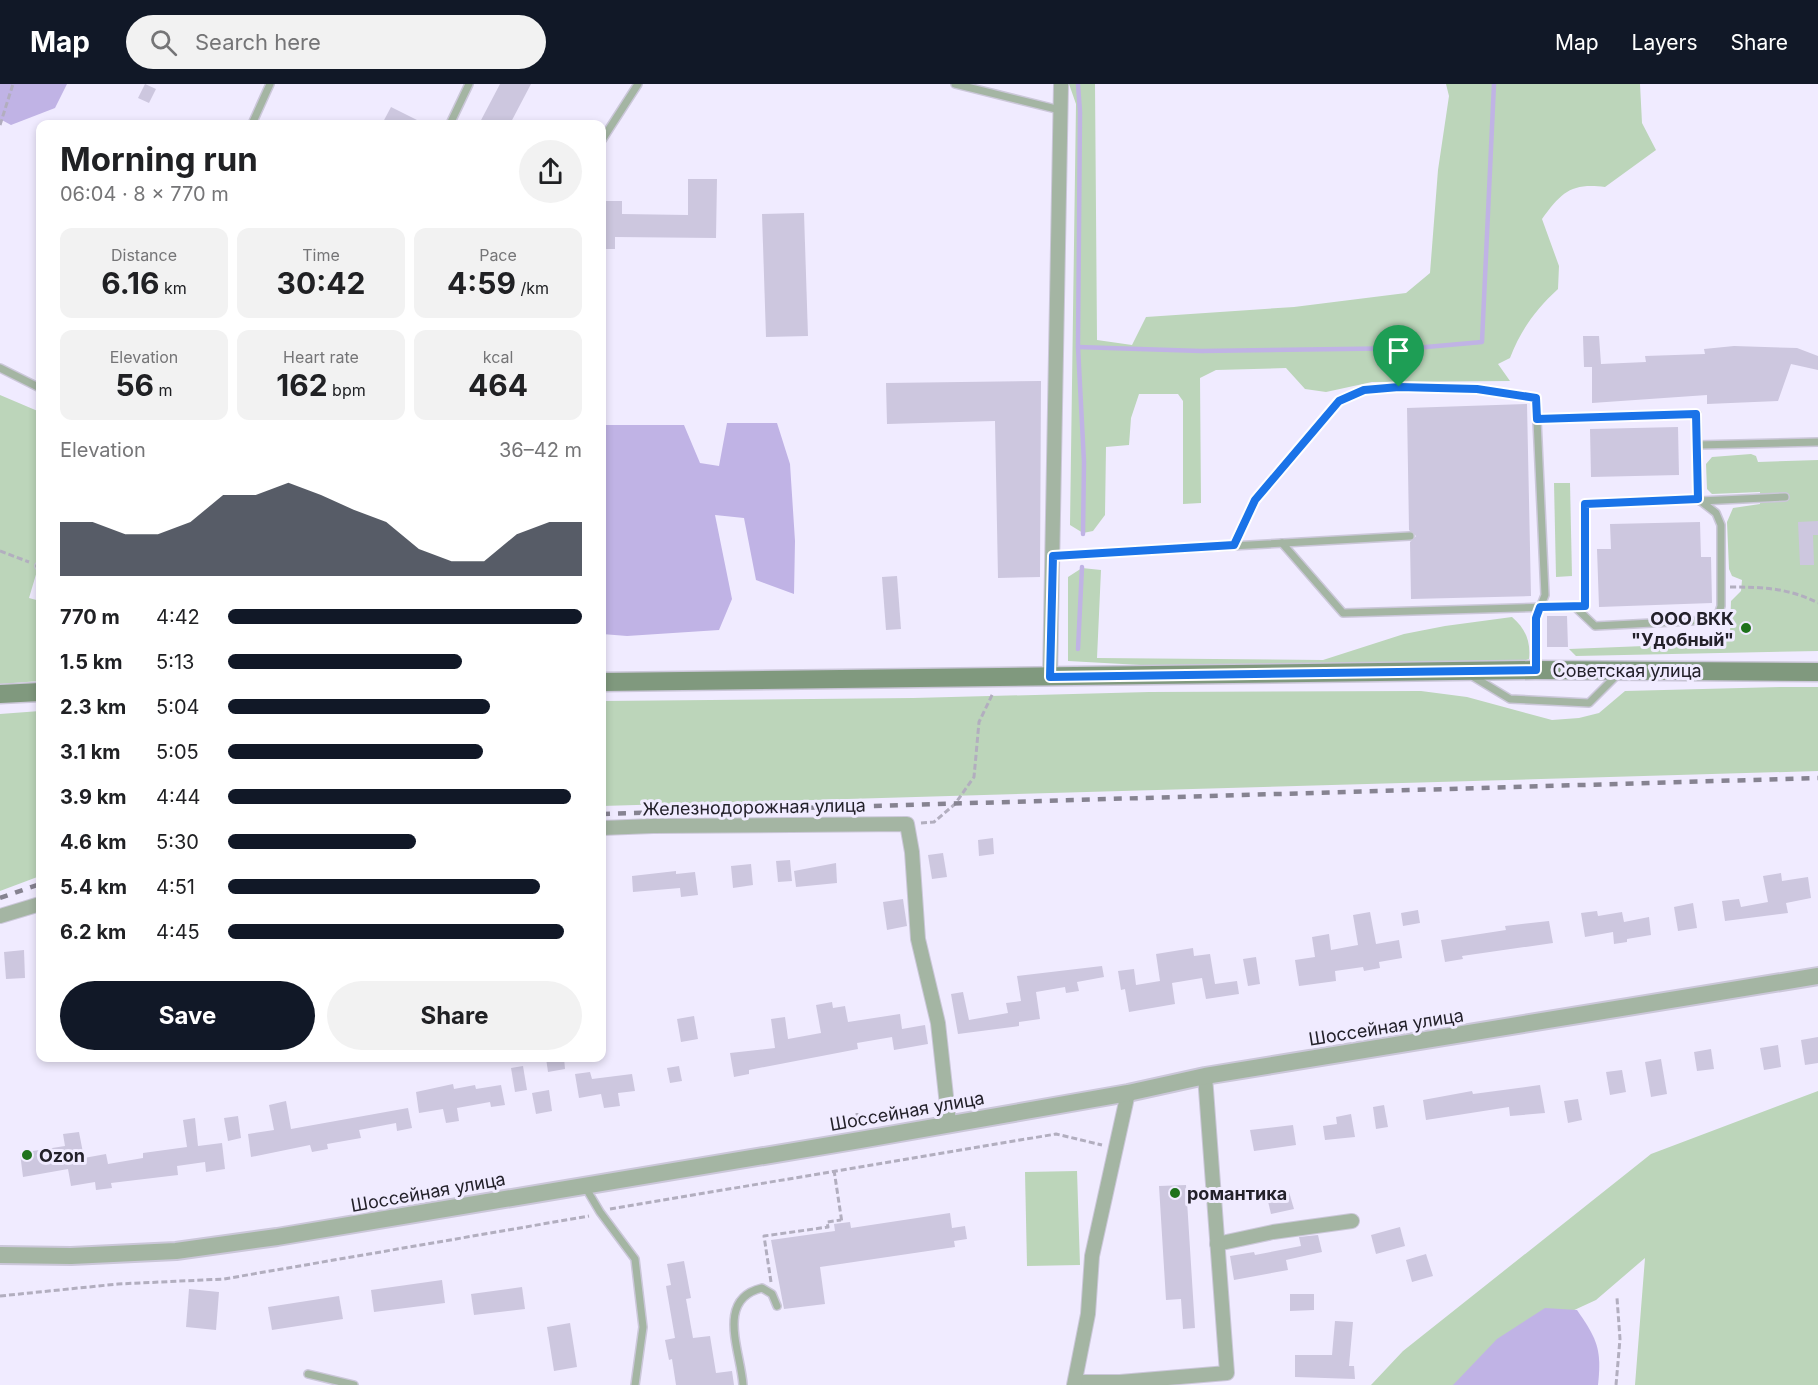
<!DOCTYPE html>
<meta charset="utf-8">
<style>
:root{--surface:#fff;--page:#f2f2f2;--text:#202124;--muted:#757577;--accent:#111827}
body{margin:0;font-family:Inter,sans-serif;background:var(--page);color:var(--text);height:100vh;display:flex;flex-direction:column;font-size:22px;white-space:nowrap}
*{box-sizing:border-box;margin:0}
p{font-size:20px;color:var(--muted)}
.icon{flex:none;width:33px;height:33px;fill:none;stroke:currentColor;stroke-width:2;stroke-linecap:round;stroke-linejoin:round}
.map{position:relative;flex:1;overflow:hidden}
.drawer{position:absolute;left:36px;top:36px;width:570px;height:942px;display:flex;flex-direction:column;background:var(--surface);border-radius:12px;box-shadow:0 3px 9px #0003}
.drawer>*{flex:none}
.pin{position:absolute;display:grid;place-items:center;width:51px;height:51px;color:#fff;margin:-62px -26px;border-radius:50% 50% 50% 0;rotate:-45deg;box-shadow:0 0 6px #0007}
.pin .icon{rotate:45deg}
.round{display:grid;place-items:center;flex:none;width:63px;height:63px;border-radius:32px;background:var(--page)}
.summary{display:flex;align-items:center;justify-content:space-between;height:102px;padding:0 24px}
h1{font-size:33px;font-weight:700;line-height:45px}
.metrics{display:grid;grid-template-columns:repeat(3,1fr);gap:9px;height:102px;padding:6px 24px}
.metrics div{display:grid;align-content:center;border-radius:12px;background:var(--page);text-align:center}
.metrics b{font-size:30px;font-weight:700}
.metrics small{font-size:16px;font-weight:400}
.metrics p{font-size:16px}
.chart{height:168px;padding:12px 24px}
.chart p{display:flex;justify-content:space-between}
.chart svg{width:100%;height:108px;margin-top:6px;fill:var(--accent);opacity:.7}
.primary-button{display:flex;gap:12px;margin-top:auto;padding:12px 24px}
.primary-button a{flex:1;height:69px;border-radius:36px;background:var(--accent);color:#fff;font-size:24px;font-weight:700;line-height:69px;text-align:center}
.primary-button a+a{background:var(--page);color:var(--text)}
ul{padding:0 24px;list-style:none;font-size:20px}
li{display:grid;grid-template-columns:96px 72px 1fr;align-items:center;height:45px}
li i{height:15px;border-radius:8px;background:var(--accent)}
header{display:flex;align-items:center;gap:36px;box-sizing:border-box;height:84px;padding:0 30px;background:var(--accent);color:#fff}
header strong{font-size:28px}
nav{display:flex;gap:33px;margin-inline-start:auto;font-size:21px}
.search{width:420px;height:54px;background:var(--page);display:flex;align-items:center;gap:15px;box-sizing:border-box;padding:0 21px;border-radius:33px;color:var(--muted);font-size:22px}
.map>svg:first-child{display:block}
</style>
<header>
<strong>Map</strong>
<div class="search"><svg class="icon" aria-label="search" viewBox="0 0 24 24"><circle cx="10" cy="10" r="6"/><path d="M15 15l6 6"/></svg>Search here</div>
<nav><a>Map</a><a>Layers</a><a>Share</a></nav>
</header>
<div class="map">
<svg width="1818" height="1301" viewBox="0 0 1818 1301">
<rect width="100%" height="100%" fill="#f0ebff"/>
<g fill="#bcd5ba">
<path d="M1069,0H1095L1097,256L1132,261L1146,233L1294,223L1406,209L1430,189L1438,86L1449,12L1446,0H1640L1642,39L1656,66L1605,103C1571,99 1562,108 1542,135L1559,182L1558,205C1535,226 1521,246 1510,274L1498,280L1510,297L1372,298L1326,308L1305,305L1286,284L1216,286L1200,294L1201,419L1183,420V317L1178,310H1139L1131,334L1129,361L1106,363L1105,431L1093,447L1083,449L1070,441L1076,20Z"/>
<polygon points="0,311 40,328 40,477 29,514 40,517 40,597 0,600"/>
<polygon points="1751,370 1756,372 1758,378 1818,376 1818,567 1576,572 1569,565 1720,559 1721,548 1730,548 1731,517 1741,507 1742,496 1732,492 1729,485 1727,438 1733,424 1760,420 1760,408 1712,410 1707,405 1706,380 1712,373"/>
<polygon points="1554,399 1570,399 1572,492 1556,493"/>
<path d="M1082,484L1101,486L1097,574L1323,576L1404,550L1445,542L1512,533C1525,544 1531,557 1529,575L1515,580L1159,582L1068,577V493Z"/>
<polygon points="1780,603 1818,603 1818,687 602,722 602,617 913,614 1149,608 1421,607 1467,613 1552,636 1579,634 1599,629 1625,607"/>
<polygon points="40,627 40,792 0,807 0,630"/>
<polygon points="1818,1007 1818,1301 1635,1301 1645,1174 1596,1216 1533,1245 1468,1301 1371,1301 1403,1267 1651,1070"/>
<polygon points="1077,1087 1080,1181 1027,1182 1025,1088"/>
</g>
<g fill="#c0b3e5">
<polygon points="0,0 67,0 55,24 11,41 0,35"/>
<polygon points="727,339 777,339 790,380 795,457 794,510 756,496 744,434 715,431 732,515 719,546 627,552 602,550 602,341 684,341 700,379 719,382"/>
<path d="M1545,1224L1577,1226C1597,1255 1602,1265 1598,1301H1453L1497,1255Z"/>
</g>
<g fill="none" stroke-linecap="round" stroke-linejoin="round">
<g stroke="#c0b3e5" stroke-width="4.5">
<polyline points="1078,0 1080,28 1078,263 1084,378 1083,450"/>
<polyline points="1078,263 1201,267 1415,264 1482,258 1494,0"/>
<polyline points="1078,565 1082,483"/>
</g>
</g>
<g fill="#cdc7df">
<polygon points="145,0 156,5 149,19 138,14"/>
<polygon points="500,0 531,0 510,40 479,40"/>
<polygon points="391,23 425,40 382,40"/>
<polygon points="688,95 717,95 716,154 615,153 615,165 602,165 602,117 622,117 622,130 688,131"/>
<polygon points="804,129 808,252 766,253 762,130"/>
<polygon points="1583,252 1599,252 1601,280 1646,278 1645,272 1705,270 1704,265 1734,262 1797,264 1818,272 1818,286 1791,280 1778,317 1707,320 1707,311 1592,319 1592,283 1584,283"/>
<polygon points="1041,297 1040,493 998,494 995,337 887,340 886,299"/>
<polygon points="1527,320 1531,512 1411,515 1410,458 1416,452 1409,446 1407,324"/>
<polygon points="1678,343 1679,391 1591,393 1590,345"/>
<polygon points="1818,437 1818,451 1813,451 1814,481 1800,481 1798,438"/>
<polygon points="1700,438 1701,473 1711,473 1712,519 1599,523 1597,465 1611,465 1610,440"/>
<polygon points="897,492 901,545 886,546 882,493"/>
<polygon points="1547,532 1567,532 1568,563 1547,563"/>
<polygon points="993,754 994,770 979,772 978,756"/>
<polygon points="943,769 947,793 932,795 928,771"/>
<polygon points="790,776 792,797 778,798 776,777"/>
<polygon points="836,779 837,799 796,803 794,787"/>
<polygon points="751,780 753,801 733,804 731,782"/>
<polygon points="676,787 676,790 695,788 698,811 681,813 680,804 633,808 632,792"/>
<polygon points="1781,789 1782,797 1808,793 1811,814 1786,819 1788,829 1725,837 1722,817 1739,815 1741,823 1768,818 1763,792"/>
<polygon points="903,815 907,842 887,846 883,818"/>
<polygon points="1693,819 1697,844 1678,847 1674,823"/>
<polygon points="1418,826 1420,839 1403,842 1401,829"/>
<polygon points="1597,827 1598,832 1622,828 1624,838 1649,833 1651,851 1627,855 1627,858 1614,860 1613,848 1585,853 1581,829"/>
<polygon points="1370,828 1376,860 1399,856 1402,874 1379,878 1380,884 1364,887 1363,883 1335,887 1336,897 1299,902 1295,876 1315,873 1312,853 1329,850 1331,866 1358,861 1353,831"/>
<polygon points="1549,837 1553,859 1462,872 1463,875 1445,878 1441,856 1506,846 1505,842"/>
<polygon points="1193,864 1194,872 1210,870 1215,900 1237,897 1239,910 1206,915 1202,894 1172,899 1175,920 1129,928 1125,905 1121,906 1118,887 1134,885 1136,901 1160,897 1156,870"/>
<polygon points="24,866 25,894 6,895 4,868"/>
<polygon points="1256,873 1260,900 1248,902 1243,875"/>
<polygon points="1102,882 1104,893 1077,898 1079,907 1066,909 1065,903 1036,908 1040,935 1019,938 1019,942 958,950 951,910 963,908 969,936 1008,929 1006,919 1021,917 1017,892"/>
<polygon points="832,918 833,924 845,922 848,938 900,930 902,945 925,941 928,960 894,966 892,953 857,959 858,965 749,986 749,990 734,993 730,969 775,964 771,935 785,933 788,955 821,949 816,921"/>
<polygon points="694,932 698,955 681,958 677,935"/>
<polygon points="1818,953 1818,979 1805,981 1801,956"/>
<polygon points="1778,961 1781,983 1764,986 1760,964"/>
<polygon points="1711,965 1714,985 1697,987 1694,968"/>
<polygon points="546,974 564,974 565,985 548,988"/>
<polygon points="1661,975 1667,1010 1651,1013 1645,978"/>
<polygon points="523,982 527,1006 515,1008 511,984"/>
<polygon points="679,982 682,997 670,999 667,984"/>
<polygon points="1622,986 1626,1008 1610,1011 1606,988"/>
<polygon points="590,988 592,995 632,990 635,1007 618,1009 620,1022 604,1024 601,1010 579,1014 575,990"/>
<polygon points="453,1000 454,1005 475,1001 476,1005 501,1001 505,1021 491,1023 490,1018 457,1024 459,1037 446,1039 443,1025 419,1029 416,1008"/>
<polygon points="1540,1001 1545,1029 1510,1032 1509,1023 1426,1036 1423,1016 1472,1007 1473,1010"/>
<polygon points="549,1006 552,1027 536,1030 532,1009"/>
<polygon points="1578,1015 1582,1036 1568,1039 1564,1017"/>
<polygon points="286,1017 291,1045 408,1024 412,1044 397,1047 396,1039 359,1046 361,1054 327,1060 328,1065 312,1068 310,1061 251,1073 248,1050 274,1046 269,1021"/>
<polygon points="1384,1021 1388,1043 1376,1045 1373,1023"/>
<polygon points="1351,1030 1355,1053 1325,1056 1323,1042 1337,1040 1336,1033"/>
<polygon points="238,1032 241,1054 228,1057 224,1034"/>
<polygon points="195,1034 198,1062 222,1059 225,1085 206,1088 205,1078 177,1082 178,1091 111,1099 112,1104 96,1106 95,1098 71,1102 68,1085 23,1093 20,1069 65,1062 63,1050 79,1048 84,1074 106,1070 108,1080 143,1074 143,1069 187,1063 183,1036"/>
<polygon points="1293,1041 1296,1061 1254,1067 1250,1046"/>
<polygon points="1186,1101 1195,1244 1183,1245 1181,1215 1166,1216 1159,1102"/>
<polygon points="1289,1108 1294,1125 1271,1130 1267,1113"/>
<polygon points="950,1129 952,1144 965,1142 967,1155 954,1157 955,1163 820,1183 825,1220 784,1225 771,1156 835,1147 834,1140 850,1138 851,1144"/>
<polygon points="1400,1143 1405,1162 1376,1170 1371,1151"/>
<polygon points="1318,1151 1322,1168 1286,1176 1288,1186 1234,1196 1230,1172 1254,1168 1255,1171 1301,1162 1299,1153"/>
<polygon points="1426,1170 1433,1192 1412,1198 1406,1176"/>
<polygon points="684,1177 691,1214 686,1215 693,1254 710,1252 716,1289 732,1287 734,1301 676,1301 672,1275 669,1276 665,1256 675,1254 666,1202 671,1201 667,1180"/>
<polygon points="442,1196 445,1219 374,1228 371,1206"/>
<polygon points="522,1203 525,1225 474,1231 471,1210"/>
<polygon points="189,1205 219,1208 216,1246 186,1243"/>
<polygon points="1290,1210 1314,1210 1314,1226 1290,1227"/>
<polygon points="339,1212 343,1235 272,1246 268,1223"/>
<polygon points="1335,1237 1353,1238 1349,1282 1354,1282 1355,1295 1295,1293 1295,1271 1332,1271"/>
<polygon points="570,1239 577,1283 554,1287 547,1243"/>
</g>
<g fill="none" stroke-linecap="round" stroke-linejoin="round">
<g stroke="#cbc7d9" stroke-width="10">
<g id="service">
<polyline points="955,0 1060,26"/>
<polyline points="252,40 270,0"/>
<polyline points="450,40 469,0"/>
<polyline points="602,56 638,0"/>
<polyline points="0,284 40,304"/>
<polyline points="1537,335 1697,330 1698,415 1716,429 1721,441 1721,522 1718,531 1710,536 1595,542 1574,522"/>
<polyline points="1697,361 1818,358"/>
<polyline points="1700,417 1785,413"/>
<polyline points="1282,459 1343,529 1585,522 1585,420 1698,415"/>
<polyline points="1234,461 1255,416 1339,317 1364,306 1399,303 1477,305 1536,314 1545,511 1536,534 1536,584"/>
<polyline points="1053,472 1410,452"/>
<polyline points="39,482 40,483"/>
<polyline points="1472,592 1510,615 1589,619 1619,589"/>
<polyline points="584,1101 600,1128 635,1175 643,1243 635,1301"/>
<polyline points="308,1290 354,1301"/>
<path d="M743,1301C741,1268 715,1215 762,1204L772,1210L777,1222"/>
</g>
</g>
<g stroke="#cbc7d9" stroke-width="16">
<g id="minor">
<polyline points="1050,593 1061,0"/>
<polyline points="602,744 653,742 907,740 912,768 918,855 938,939 949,1039"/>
<polyline points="0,832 40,820"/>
<polyline points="1217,1160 1273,1148 1352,1137"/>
<polyline points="1075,1298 1120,1298 1227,1289 1205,992"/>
<polyline points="1074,1301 1088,1230 1092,1172 1128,1009"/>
</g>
</g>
<g stroke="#cbc7d9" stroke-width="20">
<polyline id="tertiary" points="0,1171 71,1172 176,1167 277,1153 860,1056 1128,1009 1205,992 1818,892"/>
</g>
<g stroke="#cbc7d9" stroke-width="21">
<g id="secondary">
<polyline points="602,598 1535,586 1818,588"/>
<polyline points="0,610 40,608"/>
</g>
</g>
<g stroke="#b2aebf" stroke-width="3" stroke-dasharray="6 3" stroke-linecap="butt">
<polyline points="0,41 13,0"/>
<polyline points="0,467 29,478"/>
<path d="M1730,503C1762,503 1789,504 1818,519"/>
<polyline points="921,739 934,738 955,720 974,693 979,638 993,609"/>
<polyline points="857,1029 858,1041"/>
<polyline points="834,1086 842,1139"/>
<polyline points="610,1125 1056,1050 1102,1061"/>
<polyline points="771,1198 764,1152 828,1143 827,1138 841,1136"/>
<polyline points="0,1212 118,1200 224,1195 589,1132"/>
<polyline points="1616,1301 1620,1255 1617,1214"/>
</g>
<use href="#service" stroke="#a4b5a3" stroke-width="7"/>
<use href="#minor" stroke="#a4b5a3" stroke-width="14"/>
<use href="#tertiary" stroke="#a4b5a3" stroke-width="16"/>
<use href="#secondary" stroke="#80997e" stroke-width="18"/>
<g stroke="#868391" stroke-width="4.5" stroke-dasharray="8 8" stroke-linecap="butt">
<polyline points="602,730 1818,694"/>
<polyline points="0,814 40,800"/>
</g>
</g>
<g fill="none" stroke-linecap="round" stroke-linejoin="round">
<g stroke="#fff" stroke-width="12">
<polygon id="route" points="1399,303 1477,305 1536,314 1537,335 1696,330 1698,415 1585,420 1585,522 1540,523 1536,534 1536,586 1050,593 1053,472 1234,461 1255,416 1339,317 1364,306"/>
</g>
<use href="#route" stroke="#1a73e8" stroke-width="8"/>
</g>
<g fill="#1e721b" stroke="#f0ebff" stroke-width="2">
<circle cx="1746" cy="544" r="6"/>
<circle cx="27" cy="1071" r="6"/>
<circle cx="1175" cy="1109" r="6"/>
</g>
<g text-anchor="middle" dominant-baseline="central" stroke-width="6" stroke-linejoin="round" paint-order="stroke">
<g font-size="18" font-weight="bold" fill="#23212a" stroke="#f0ebff" text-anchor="start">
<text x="1734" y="534" text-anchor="end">ООО ВКК<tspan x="1734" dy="21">"Удобный"</tspan></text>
<text x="39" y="1071">Ozon</text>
<text x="1187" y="1109">романтика</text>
</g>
<g font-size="18" fill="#23212a" stroke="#f0ebff">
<text x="1627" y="586">Советская улица</text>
<text transform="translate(754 723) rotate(-1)">Железнодорожная улица</text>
<text transform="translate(1386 943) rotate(-9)">Шоссейная улица</text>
<text transform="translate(907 1027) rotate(-10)">Шоссейная улица</text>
<text transform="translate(428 1108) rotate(-10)">Шоссейная улица</text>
</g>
</g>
</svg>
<div class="pin" style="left:1399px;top:303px;background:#1e9e55"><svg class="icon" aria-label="arrive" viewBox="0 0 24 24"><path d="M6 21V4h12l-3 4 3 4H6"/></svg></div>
<section class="drawer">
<div class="summary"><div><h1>Morning run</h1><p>06:04 · 8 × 770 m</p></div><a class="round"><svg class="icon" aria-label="share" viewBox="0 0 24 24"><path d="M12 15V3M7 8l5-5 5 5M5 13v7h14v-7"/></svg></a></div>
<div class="metrics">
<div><p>Distance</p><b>6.16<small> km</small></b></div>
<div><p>Time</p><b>30:42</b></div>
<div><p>Pace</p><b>4:59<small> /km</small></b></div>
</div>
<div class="metrics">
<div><p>Elevation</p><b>56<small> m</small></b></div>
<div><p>Heart rate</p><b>162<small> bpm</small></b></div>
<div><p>kcal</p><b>464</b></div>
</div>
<div class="chart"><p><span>Elevation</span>36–42 m</p>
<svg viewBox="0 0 160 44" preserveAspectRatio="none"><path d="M0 44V22L10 22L20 27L30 27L40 22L50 11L60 11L70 6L80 11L90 17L100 22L110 33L120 38L130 38L140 27L150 22L160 22V44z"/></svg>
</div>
<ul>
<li><b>770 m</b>4:42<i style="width:100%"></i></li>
<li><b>1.5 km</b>5:13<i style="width:66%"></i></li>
<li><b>2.3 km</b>5:04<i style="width:74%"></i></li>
<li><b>3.1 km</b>5:05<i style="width:72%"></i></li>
<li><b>3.9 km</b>4:44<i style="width:97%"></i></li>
<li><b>4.6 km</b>5:30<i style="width:53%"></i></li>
<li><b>5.4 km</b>4:51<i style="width:88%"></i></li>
<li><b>6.2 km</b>4:45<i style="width:95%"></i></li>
</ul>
<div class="primary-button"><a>Save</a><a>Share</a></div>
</section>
</div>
